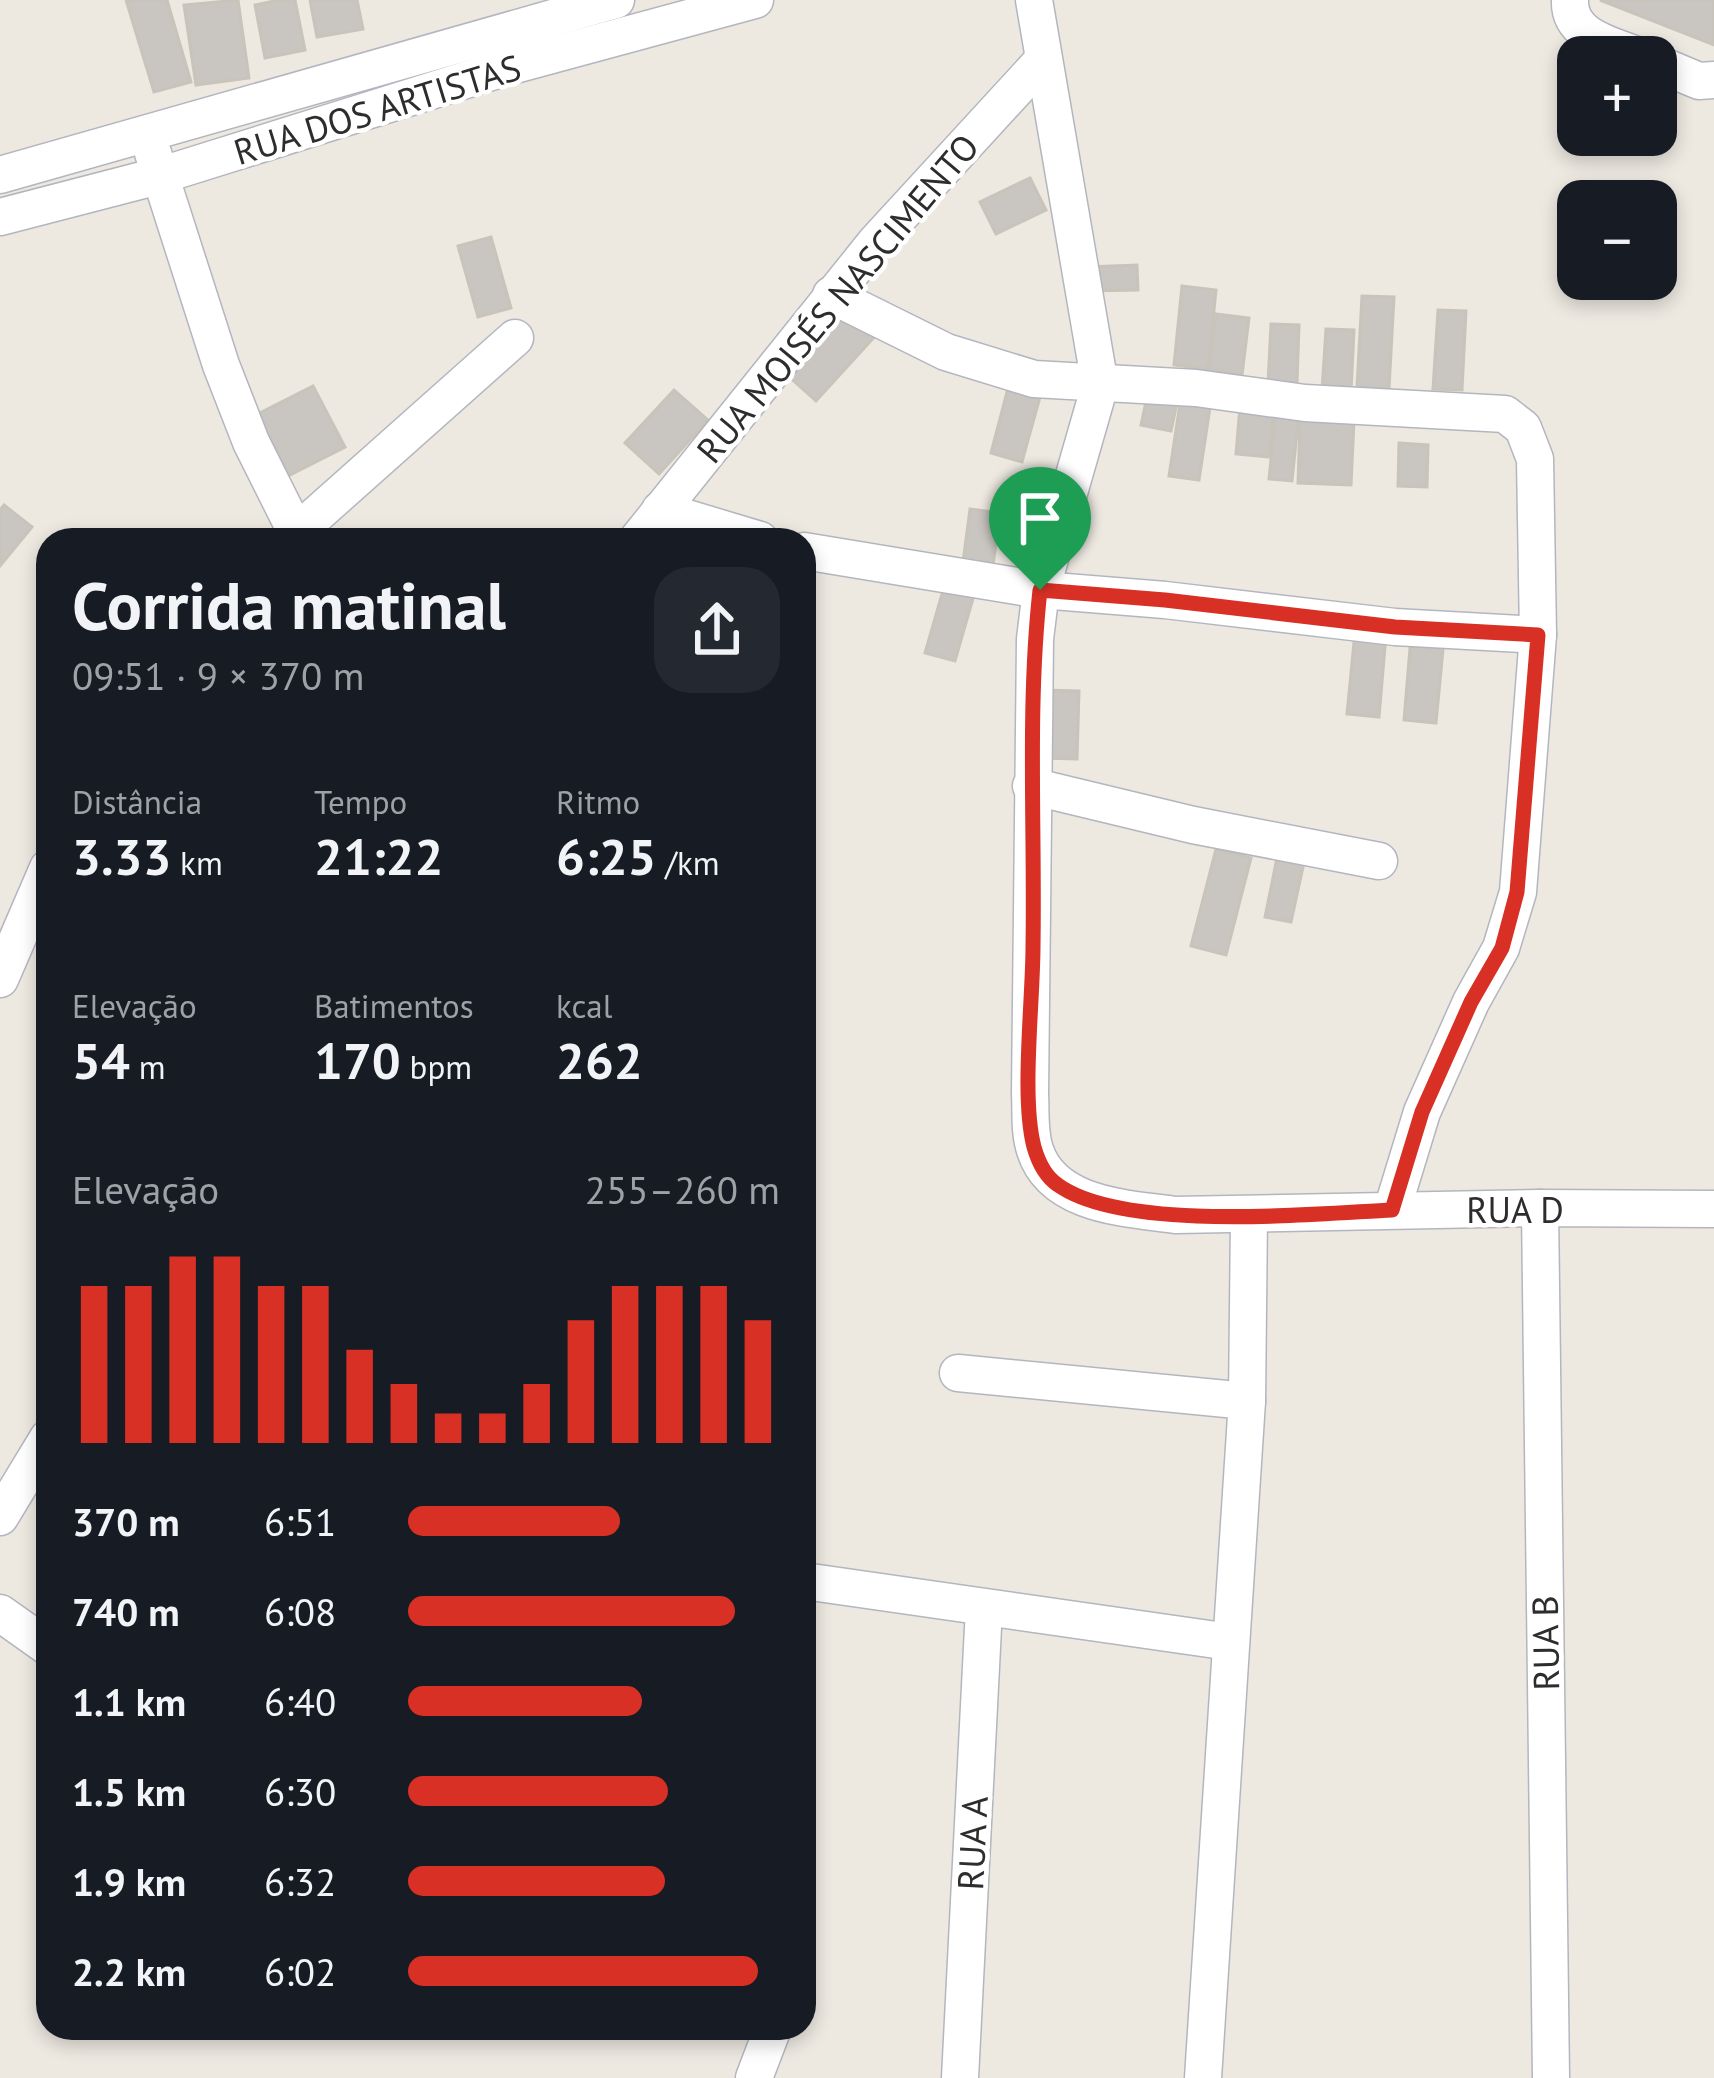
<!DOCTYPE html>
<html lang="pt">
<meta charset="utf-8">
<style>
:root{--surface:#171b24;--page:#242831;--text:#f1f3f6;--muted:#9ea1a6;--accent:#d93025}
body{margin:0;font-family:"PT Sans",sans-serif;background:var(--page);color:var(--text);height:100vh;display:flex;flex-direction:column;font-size:45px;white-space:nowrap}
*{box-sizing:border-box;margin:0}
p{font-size:39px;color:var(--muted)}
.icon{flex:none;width:66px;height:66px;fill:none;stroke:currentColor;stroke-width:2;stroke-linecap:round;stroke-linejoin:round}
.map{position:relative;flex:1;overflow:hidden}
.side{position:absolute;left:36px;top:528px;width:780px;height:1512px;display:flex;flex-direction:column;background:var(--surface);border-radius:36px;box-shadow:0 6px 18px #0003}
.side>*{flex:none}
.fabs{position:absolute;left:1557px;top:36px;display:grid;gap:24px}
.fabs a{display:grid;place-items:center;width:120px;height:120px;border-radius:24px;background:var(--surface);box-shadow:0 6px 18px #0003;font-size:60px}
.pin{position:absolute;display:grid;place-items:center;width:102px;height:102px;color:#fff;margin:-123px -51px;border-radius:50% 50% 50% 0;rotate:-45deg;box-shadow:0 0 12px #0007}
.pin .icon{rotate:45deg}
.round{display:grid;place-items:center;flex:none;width:126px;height:126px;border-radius:36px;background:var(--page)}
.headline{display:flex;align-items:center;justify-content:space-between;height:204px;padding:0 36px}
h1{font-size:66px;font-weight:700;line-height:90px}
.metrics{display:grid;grid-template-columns:repeat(3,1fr);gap:18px;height:204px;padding:12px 36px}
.metrics div{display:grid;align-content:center}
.metrics b{font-size:51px;font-weight:700}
.metrics small{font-size:33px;font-weight:400}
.metrics p{font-size:33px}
.chart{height:336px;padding:24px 36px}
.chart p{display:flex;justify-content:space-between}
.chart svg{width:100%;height:216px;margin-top:12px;stroke:var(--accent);stroke-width:6}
ul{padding:0 36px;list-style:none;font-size:39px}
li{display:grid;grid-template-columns:192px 144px 1fr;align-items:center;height:90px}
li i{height:30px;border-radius:15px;background:var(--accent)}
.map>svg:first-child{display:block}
</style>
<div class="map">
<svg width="1714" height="2078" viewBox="0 0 1714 2078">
<rect width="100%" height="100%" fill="#ede9e1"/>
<g fill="#c9c5c0" stroke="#c8c4ba" stroke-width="3">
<polygon points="126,0 167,0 191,82 154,92"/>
<polygon points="238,0 249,78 196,85 184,5"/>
<polygon points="279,0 295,0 305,50 265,58 255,5"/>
<polygon points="310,0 357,0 363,29 317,37"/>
<polygon points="1600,0 1714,0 1714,45"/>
<polygon points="1030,178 1046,210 996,234 980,202"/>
<polygon points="491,237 511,308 478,317 458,246"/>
<polygon points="1137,265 1138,290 1087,291 1086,267"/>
<polygon points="1182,286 1216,290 1208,369 1174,365"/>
<polygon points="1362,296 1394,297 1389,389 1357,387"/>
<polygon points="845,308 876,335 816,401 786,374"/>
<polygon points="1438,310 1466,311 1462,390 1433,389"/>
<polygon points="1216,314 1249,318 1242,375 1209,370"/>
<polygon points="1271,324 1299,325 1297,383 1268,383"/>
<polygon points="1326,329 1354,330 1351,392 1322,390"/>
<polygon points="313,386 345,447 286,477 254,416"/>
<polygon points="1008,388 1040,397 1022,462 991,453"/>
<polygon points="674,390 708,420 659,474 625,443"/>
<polygon points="1148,392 1178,398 1171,431 1141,425"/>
<polygon points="1181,397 1211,401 1199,480 1169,476"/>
<polygon points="1240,406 1274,409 1270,457 1236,454"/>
<polygon points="1276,411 1299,413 1292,481 1269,479"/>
<polygon points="1300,420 1354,421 1351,485 1298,483"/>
<polygon points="1399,443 1428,445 1427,487 1398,486"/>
<polygon points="4,505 32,527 0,566 0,510"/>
<polygon points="970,509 1000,513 993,566 963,562"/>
<polygon points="946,580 976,588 955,661 925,653"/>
<polygon points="1355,632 1386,635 1379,717 1347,714"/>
<polygon points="1411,636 1444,639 1436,723 1404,720"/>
<polygon points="1042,690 1079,691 1077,759 1040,758"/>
<polygon points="1216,849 1251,858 1226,955 1191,946"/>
<polygon points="1278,853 1305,858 1291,922 1265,917"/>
</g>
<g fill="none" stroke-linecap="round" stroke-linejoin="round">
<g stroke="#b4b6bf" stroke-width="39">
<g id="minor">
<path d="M1034,0L1100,385L1041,590L1035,639L1030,1093C1031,1112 1029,1132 1035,1150C1053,1206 1126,1208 1175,1215L1540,1208L1714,1209"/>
<path d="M1570,0C1568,37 1613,45 1642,57"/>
<polyline points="1656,63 1699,81 1714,80"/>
<polyline points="153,153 221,365 251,442 296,532"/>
<polyline points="0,175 616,0"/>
<polyline points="0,217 162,175 504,68 755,0"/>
<polyline points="831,295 946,352 1034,379 1196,388 1305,403 1505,414 1523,428 1535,459 1538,635 1518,892 1501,948 1471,1002 1422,1112 1392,1210"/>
<polyline points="660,510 760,540"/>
<polyline points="288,540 515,338"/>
<polyline points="637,540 875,243 1043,60"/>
<polyline points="804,551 1041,590 1165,600 1395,627 1538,635"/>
<polyline points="1031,786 1193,825 1379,861"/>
<polyline points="0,979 48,868"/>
<polyline points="1540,1208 1551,2078"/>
<polyline points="958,1373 1247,1401"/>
<polyline points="0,1517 48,1438"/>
<polyline points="804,1581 1230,1642"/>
<polyline points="0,1613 48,1647"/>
<polyline points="754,2078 773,2028"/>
<polyline points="960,2078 984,1608"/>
<polyline points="1203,2078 1247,1401 1249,1216"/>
</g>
</g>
<use href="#minor" stroke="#fff" stroke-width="36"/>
</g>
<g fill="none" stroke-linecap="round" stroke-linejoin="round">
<g stroke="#fff" stroke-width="24">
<path id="route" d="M1040,590L1165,600L1395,627L1538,635L1517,892L1502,948L1471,1002L1422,1112L1392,1210C1311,1214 1124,1232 1058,1185C1046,1177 1038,1161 1034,1147C1021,1098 1033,1001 1033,946C1035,827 1027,708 1040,590Z"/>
</g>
<use href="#route" stroke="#d93025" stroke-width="15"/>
</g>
<g text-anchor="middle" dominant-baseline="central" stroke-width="9" stroke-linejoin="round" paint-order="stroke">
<g font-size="36" fill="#2d2d2d" stroke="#fff">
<text transform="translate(377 109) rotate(-17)">RUA DOS ARTISTAS</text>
<text transform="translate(837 298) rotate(-50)">RUA MOISÉS NASCIMENTO</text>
<text x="1515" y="1209">RUA D</text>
<text transform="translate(1545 1643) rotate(-91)">RUA B</text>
<text transform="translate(972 1843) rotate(-87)">RUA A</text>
</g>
</g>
</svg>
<div class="fabs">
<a>+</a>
<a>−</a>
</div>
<div class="pin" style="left:1040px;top:590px;background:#1e9e55"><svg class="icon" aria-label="arrive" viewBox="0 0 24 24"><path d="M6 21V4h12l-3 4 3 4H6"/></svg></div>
<section class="side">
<div class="headline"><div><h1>Corrida matinal</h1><p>09:51 · 9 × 370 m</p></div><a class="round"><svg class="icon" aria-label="share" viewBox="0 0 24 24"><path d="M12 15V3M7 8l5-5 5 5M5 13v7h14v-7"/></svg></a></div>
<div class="metrics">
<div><p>Distância</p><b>3.33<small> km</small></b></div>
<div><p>Tempo</p><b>21:22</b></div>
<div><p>Ritmo</p><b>6:25<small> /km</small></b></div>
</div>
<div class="metrics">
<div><p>Elevação</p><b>54<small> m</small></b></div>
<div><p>Batimentos</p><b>170<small> bpm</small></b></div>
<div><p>kcal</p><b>262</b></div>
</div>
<div class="chart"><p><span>Elevação</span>255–260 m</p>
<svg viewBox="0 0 160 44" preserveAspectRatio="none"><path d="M5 44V12M15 44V12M25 44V6M35 44V6M45 44V12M55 44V12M65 44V25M75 44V32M85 44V38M95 44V38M105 44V32M115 44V19M125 44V12M135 44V12M145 44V12M155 44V19"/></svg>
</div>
<ul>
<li><b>370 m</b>6:51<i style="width:57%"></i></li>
<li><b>740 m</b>6:08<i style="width:88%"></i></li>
<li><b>1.1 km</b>6:40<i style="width:63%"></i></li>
<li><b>1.5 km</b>6:30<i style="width:70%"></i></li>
<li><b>1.9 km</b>6:32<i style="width:69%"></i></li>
<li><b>2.2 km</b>6:02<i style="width:94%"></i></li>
</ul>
</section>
</div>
